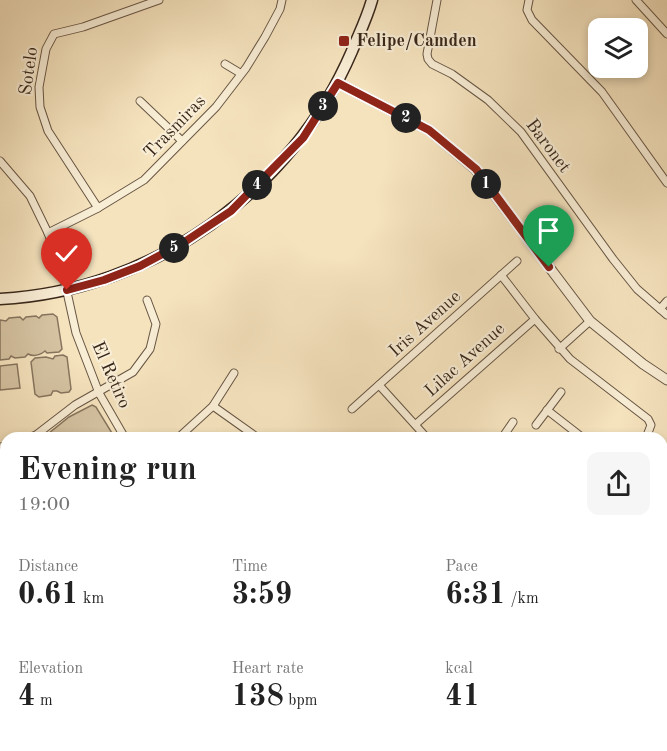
<!DOCTYPE html>
<style>
:root{--surface:#fff;--page:#f6f6f6;--text:#222;--muted:#767676}
body{margin:0;font-family:"Old Standard TT",serif;background:var(--page);color:var(--text);height:100vh;display:flex;flex-direction:column;font-size:22px;white-space:nowrap}
*{box-sizing:border-box;margin:0}
p{font-size:20px;color:var(--muted)}
.icon{flex:none;width:33px;height:33px;fill:none;stroke:currentColor;stroke-width:2;stroke-linecap:round;stroke-linejoin:round}
.map{position:relative;flex:1;overflow:hidden}
.panel{position:absolute;left:0px;top:432px;width:668px;height:320px;display:flex;flex-direction:column;background:var(--surface);border-radius:18px 18px 0 0;box-shadow:0 3px 9px #0003}
.panel>*{flex:none}
.fabs{position:absolute;left:588px;top:18px;display:grid;gap:12px}
.fabs a{display:grid;place-items:center;width:60px;height:60px;border-radius:12px;background:var(--surface);box-shadow:0 3px 9px #0003;font-size:30px}
.pin{position:absolute;display:grid;place-items:center;width:51px;height:51px;color:#fff;margin:-62px -26px;border-radius:50% 50% 50% 0;rotate:-45deg;box-shadow:0 0 6px #0007}
.pin .icon{rotate:45deg}
.km{position:absolute;width:30px;height:30px;margin:-15px;border-radius:50%;background:#222;color:#fff;font-size:16px;line-height:30px;text-align:center}
.round{display:grid;place-items:center;flex:none;width:63px;height:63px;border-radius:12px;background:var(--page)}
.head{display:flex;align-items:center;justify-content:space-between;height:102px;padding:0 18px}
h1{font-size:33px;font-weight:700;line-height:45px}
.stats{display:grid;grid-template-columns:repeat(3,1fr);gap:9px;height:102px;padding:6px 18px}
.stats div{display:grid;align-content:center}
.stats b{font-size:30px;font-weight:700}
.stats small{font-size:16px;font-weight:400}
.stats p{font-size:16px}
.map>svg:first-child{display:block}
</style>
<div class="map">
<svg width="667" height="751" viewBox="0 0 667 751">
<rect width="100%" height="100%" fill="#f5e3be"/>
<filter id="stains"><feTurbulence type="fractalNoise" baseFrequency=".00333" numOctaves="4"/><feColorMatrix values="0 0 0 0 .2 0 0 0 0 .09 0 0 0 0 .02 0 0 0 .5 -.17"/></filter>
<radialGradient id="worn" r=".72"><stop offset=".6" stop-color="#630" stop-opacity="0"/><stop offset="1" stop-color="#630" stop-opacity=".3"/></radialGradient>
<g fill="#d5c3a2" stroke="#86745e" stroke-width="1.5">
<path d="M53,314L57,317L62,349L59,352L47,353L45,351C40,355 34,357 28,354L25,357L15,358L11,356L9,359L0,360V320L6,321L9,318L20,317L23,320L26,317L36,316L39,318L42,315Z"/>
<polygon points="63,355 67,357 71,389 69,392 61,393 57,391 53,391 51,395 39,397 35,394 31,362 35,358 46,357 53,359 55,356"/>
<polygon points="17,364 20,388 0,390 0,366"/>
<polygon points="92,405 96,407 115,438 43,438 69,417"/>
<polygon points="6,454 6,510 0,509 0,455"/>
<polygon points="667,464 667,751 438,751 438,746 662,746 662,468"/>
<polygon points="6,737 6,746 66,746 69,751 4,751"/>
</g>
<g fill="none" stroke-linecap="round" stroke-linejoin="round">
<g stroke="#675543" stroke-width="9">
<g id="minor">
<polyline points="437,0 427,54 428,59 432,64 452,74 488,100 521,132 613,259 637,289 667,315"/>
<polyline points="529,0 527,10 532,20 602,92 667,183"/>
<polyline points="636,0 667,34"/>
<polyline points="225,64 240,73"/>
<polyline points="140,101 182,141"/>
<polyline points="0,161 30,196 48,233 63,274 76,333 99,393 125,438"/>
<polyline points="98,208 48,131 40,107 39,87 46,49 54,34 83,27 159,0"/>
<polyline points="48,233 98,208 144,180 216,107 246,68 265,37 280,9 282,0"/>
<polyline points="501,275 535,319 570,359 648,419 651,425 646,438"/>
<polyline points="660,309 667,301"/>
<polyline points="559,349 590,321"/>
<polyline points="379,385 427,438"/>
<polyline points="213,406 258,438"/>
<polyline points="352,409 517,261"/>
<polyline points="547,410 583,438"/>
<polyline points="416,424 535,319"/>
<polyline points="536,425 561,392"/>
<polyline points="29,438 36,435 75,405 133,372 150,349 156,324 147,300"/>
<polyline points="178,438 213,406 234,373"/>
<polyline points="502,438 513,422"/>
<polyline points="0,447 6,446"/>
<polyline points="0,527 4,526"/>
<polyline points="0,622 6,622"/>
<polyline points="398,746 398,751"/>
<polyline points="285,751 288,746"/>
</g>
</g>
<g stroke="#675543" stroke-width="11">
<polyline id="tertiary" points="338,83 429,130 475,169 590,321 643,364 667,380"/>
</g>
<g stroke="#38261a" stroke-width="13">
<path id="secondary" d="M0,299C153,291 292,191 352,51C359,34 367,18 372,0"/>
</g>
<use href="#minor" stroke="#f8edd5" stroke-width="7"/>
<use href="#tertiary" stroke="#f8edd5" stroke-width="9"/>
<use href="#secondary" stroke="#f8edd5" stroke-width="10"/>
</g>
<g fill="none" stroke-linecap="round" stroke-linejoin="round">
<g stroke="#fff" stroke-width="12">
<polyline id="route" points="67,290 104,280 140,266 183,243 231,211 303,138 338,83 429,130 476,169 549,267"/>
</g>
<use href="#route" stroke="#8f2418" stroke-width="8"/>
</g>
<rect fill="#8f2418" stroke="#f8edd5" stroke-width="2" x="338" y="35" width="12" height="12" rx="3"/>
<g text-anchor="middle" dominant-baseline="central" stroke-width="4.5" stroke-linejoin="round" paint-order="stroke">
<g font-size="18" font-weight="bold" fill="#38261a" stroke="#f8edd5" text-anchor="start">
<text x="356" y="41">Felipe/Camden</text>
</g>
<g font-size="18" fill="#38261a" stroke="#f8edd5">
<text transform="translate(29 71) rotate(-82)">Sotelo</text>
<text transform="translate(175 127) rotate(-46)">Trasmiras</text>
<text transform="translate(548 146) rotate(53)">Baronet</text>
<text transform="translate(425 324) rotate(-42)">Iris Avenue</text>
<text transform="translate(465 360) rotate(-42)">Lilac Avenue</text>
<text transform="translate(111 375) rotate(66)">El Retiro</text>
</g>
</g>
<rect width="100%" height="100%" filter="url(#stains)"/>
<rect width="100%" height="100%" fill="url(#worn)"/>
</svg>
<div class="fabs">
<a><svg class="icon" aria-label="layers" viewBox="0 0 24 24"><path d="M12 4l9 5-9 5-9-5zM3 14l9 5 9-5"/></svg></a>
</div>
<div class="pin" style="left:549px;top:267px;background:#1e9e55"><svg class="icon" aria-label="arrive" viewBox="0 0 24 24"><path d="M6 21V4h12l-3 4 3 4H6"/></svg></div>
<div class="pin" style="left:67px;top:290px;background:#d93025"><svg class="icon" aria-label="check" viewBox="0 0 24 24"><path d="M5 12l5 5 9-10"/></svg></div>
<b class="km" style="left:486px;top:184px">1</b>
<b class="km" style="left:406px;top:118px">2</b>
<b class="km" style="left:323px;top:106px">3</b>
<b class="km" style="left:257px;top:185px">4</b>
<b class="km" style="left:174px;top:248px">5</b>
<section class="panel">
<div class="head"><div><h1>Evening run</h1><p>19:00</p></div><a class="round"><svg class="icon" aria-label="share" viewBox="0 0 24 24"><path d="M12 15V3M7 8l5-5 5 5M5 13v7h14v-7"/></svg></a></div>
<div class="stats">
<div><p>Distance</p><b>0.61<small> km</small></b></div>
<div><p>Time</p><b>3:59</b></div>
<div><p>Pace</p><b>6:31<small> /km</small></b></div>
</div>
<div class="stats">
<div><p>Elevation</p><b>4<small> m</small></b></div>
<div><p>Heart rate</p><b>138<small> bpm</small></b></div>
<div><p>kcal</p><b>41</b></div>
</div>
</section>
</div>
